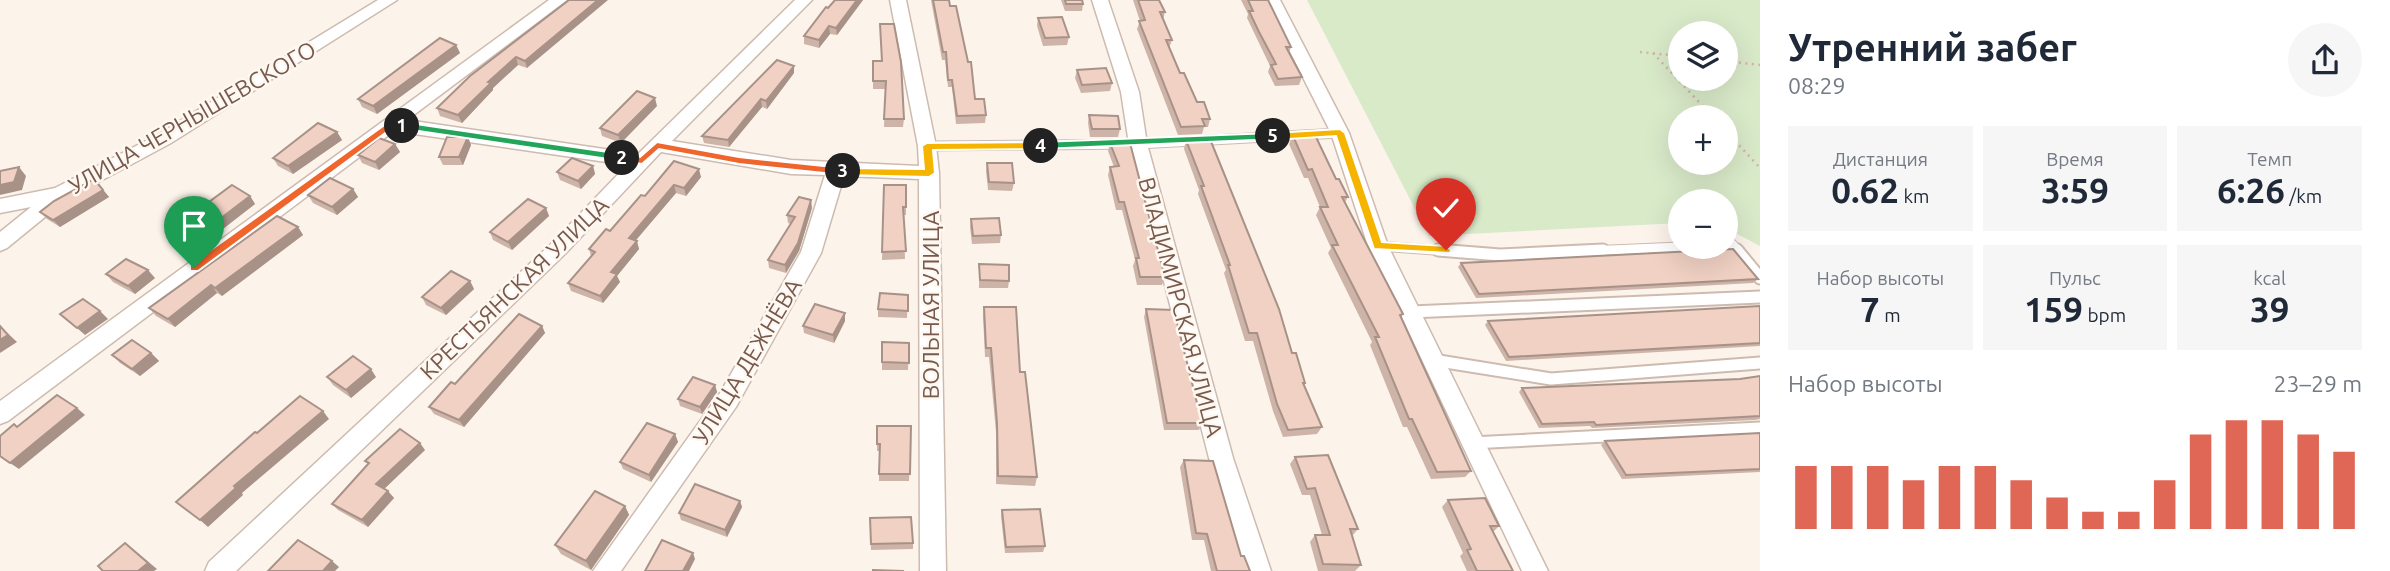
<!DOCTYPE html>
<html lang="ru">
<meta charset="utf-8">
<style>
:root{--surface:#fff;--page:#f6f6f7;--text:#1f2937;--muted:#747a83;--accent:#e06755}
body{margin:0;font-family:Ubuntu,sans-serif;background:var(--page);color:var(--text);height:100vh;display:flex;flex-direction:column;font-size:26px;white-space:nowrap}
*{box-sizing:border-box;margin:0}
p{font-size:23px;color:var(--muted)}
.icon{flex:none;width:38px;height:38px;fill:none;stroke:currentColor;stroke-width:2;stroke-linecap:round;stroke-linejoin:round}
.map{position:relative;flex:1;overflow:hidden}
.side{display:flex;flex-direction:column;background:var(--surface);width:630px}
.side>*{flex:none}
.buttons{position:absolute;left:1668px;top:21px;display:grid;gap:14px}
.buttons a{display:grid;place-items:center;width:70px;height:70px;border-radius:50%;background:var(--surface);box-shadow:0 7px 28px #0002;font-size:35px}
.pin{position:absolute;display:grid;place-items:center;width:60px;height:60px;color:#fff;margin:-72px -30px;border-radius:50% 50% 50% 0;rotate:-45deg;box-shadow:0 0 7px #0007}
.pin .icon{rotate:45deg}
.km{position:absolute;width:35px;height:35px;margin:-18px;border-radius:50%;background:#222;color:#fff;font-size:19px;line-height:35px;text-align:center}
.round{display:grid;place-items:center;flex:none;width:74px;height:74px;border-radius:37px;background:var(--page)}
.summary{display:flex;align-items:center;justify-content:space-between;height:119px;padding:0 28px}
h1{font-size:38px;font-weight:600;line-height:52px}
.metrics{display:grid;grid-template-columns:repeat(3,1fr);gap:10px;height:119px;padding:7px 28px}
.metrics div{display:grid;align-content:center;border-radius:0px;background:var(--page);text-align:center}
.metrics b{font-size:35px;font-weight:600}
.metrics small{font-size:19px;font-weight:400}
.metrics p{font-size:19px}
.chart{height:196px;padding:14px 28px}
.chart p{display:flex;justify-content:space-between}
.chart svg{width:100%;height:126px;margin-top:7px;stroke:var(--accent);stroke-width:6}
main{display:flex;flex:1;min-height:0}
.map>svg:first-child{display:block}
</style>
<main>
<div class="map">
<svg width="1760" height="571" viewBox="0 0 1760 571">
<rect width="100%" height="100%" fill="#fcf4eb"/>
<path fill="#d9eac9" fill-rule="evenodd" d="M1307,0H1760V246L1726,228V201H1680V223L1429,236ZM1680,33H1726V79H1680ZM1680,117H1726V163H1680Z"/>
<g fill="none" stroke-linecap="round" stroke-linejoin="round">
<g stroke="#cebbb0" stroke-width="11">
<g id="lane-far1">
<polyline points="927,146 1138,144 1340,133"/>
<polyline points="1726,245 1732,244 1739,252"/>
<polyline points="1378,246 1462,252"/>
<polyline points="1564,252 1680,247"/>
</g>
</g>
<g stroke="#cebbb0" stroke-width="15">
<g id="lane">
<polyline points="1438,250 1500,255 1603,250"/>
<polyline points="1737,250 1760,278"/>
<polyline points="1411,312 1760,297"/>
<polyline points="1433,360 1551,379 1760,363"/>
<polyline points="1471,443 1760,428"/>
</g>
</g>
<g stroke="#cebbb0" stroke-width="3">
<g id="street">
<polygon points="378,0 397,0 171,143 67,199 7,248 0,251 0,232 31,207 0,213 0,199 55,188 157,135"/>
<polygon points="549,0 567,0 407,120 638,154 795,0 812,0 672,141 791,160 919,166 918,146 890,0 906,0 936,146 939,173 946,571 920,571 919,179 844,176 821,253 736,407 621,571 593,571 720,393 801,252 825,175 791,174 661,152 566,253 236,571 205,571 209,562 552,243 627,165 394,131 8,421 0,424 0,401"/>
<polygon points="1092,0 1108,0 1139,92 1147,144 1233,458 1271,571 1245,571 1209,458 1129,144 1121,92"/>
<polygon points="1264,0 1280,0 1349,133 1388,246 1548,571 1522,571 1368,246 1331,133"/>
</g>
</g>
<g stroke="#d6b4a6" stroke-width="2.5" stroke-dasharray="2 4.5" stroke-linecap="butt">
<polyline points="1640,52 1680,56"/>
<polyline points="1653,53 1713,117"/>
<polyline points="1726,61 1760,65"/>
<polyline points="1726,131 1760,168"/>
</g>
<use href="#lane-far1" stroke="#fff" stroke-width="9"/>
<use href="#lane" stroke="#fff" stroke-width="11"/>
<use href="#street" fill="#fff" fill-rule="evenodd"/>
</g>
<g fill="#ceb4a8">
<polygon points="569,0 527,68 518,65 493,88 493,90 462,123 440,116 437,108"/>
<polygon points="835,0 863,0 837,35 830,34 819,48 804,44 804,36"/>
<polygon points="931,0 949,0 975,99 986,115 985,123 956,124 952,87 948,87 945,60 942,60"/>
<polygon points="1061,0 1082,0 1083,4 1082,11 1065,11"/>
<polygon points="1133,0 1159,0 1165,12 1163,20 1172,40 1169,48 1180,73 1197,102 1210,119 1208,127 1204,127 1202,134 1178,135 1137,29 1140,21"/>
<polygon points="1241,0 1268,0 1291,47 1289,53 1302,77 1299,85 1275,86 1268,72 1270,66 1247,18 1248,14"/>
<polygon points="1038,18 1069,37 1067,45 1043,46 1037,26"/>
<polygon points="880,24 904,119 903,127 884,127 885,89 873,89 873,61 882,61"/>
<polygon points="456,45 460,53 377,114 362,107 358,99"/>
<polygon points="1077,70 1112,83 1110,91 1081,93 1075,78"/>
<polygon points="794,73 767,109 762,107 729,147 704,143 702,136"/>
<polygon points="657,106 621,143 602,136 600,128"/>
<polygon points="1089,115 1120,129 1118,137 1090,137 1088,123"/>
<polygon points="337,132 342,140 293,174 278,166 273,158"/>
<polygon points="1293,136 1336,179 1348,197 1345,202 1403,314 1401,318 1471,471 1465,477 1431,479 1407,427 1403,427 1370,345 1372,342 1328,253 1331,248 1316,215 1320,207 1308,178 1304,178 1289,144"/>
<polygon points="468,137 471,145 463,165 443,165 439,157"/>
<polygon points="1186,140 1292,353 1305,383 1304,386 1322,427 1317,434 1283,437 1273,411 1253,341 1245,341 1224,273 1226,270 1198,194 1199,190 1184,149"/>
<polygon points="1110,143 1165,277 1162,285 1137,285 1133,266 1135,260 1122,210 1116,210 1108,175 1110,167 1114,167 1108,151"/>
<polygon points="395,144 400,152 379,170 362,163 358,155"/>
<polygon points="674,161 701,177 686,196 676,193 636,240 639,249 617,276 620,282 603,303 571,291 568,283 591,256 589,249 610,231 645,196"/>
<polygon points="987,163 1014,183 1012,191 988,190 986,171"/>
<polygon points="593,166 595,174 581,189 560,180 557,172"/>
<polygon points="94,179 109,197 60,227 47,219 40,212"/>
<polygon points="884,185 906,185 906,215 904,215 905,259 882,260"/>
<polygon points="353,189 358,197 337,215 313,203 308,195"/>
<polygon points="250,196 255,204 197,249 178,238 171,230"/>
<polygon points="546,208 549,216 512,250 493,240 490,232"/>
<polygon points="812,208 799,251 786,273 769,268 768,260 791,224 788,223 787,215"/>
<polygon points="971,219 1001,235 1000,243 972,244 970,227"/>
<polygon points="298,227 303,235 222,296 217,293 175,327 156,316 149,308"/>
<polygon points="1461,263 1758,279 1753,283 1476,298 1458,267"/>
<polygon points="979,264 1009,281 1008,288 979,288"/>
<polygon points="106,274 155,278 135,294 113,282"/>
<polygon points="470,281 474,289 446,315 426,305 422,297"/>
<polygon points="908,295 907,318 878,317 878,309"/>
<polygon points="1760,306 1760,346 1506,361 1485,325 1488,321"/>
<polygon points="984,307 1020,372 1037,477 1035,486 996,484 996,432 989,357 985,357 983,316"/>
<polygon points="1146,309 1202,423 1199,430 1164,430 1144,317"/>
<polygon points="845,313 845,321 834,343 804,333 803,326"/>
<polygon points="542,326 545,333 464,427 434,414 429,407 455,384"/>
<polygon points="882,342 909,343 908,370 882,370"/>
<polygon points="151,353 159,361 140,376 120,363 112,355"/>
<polygon points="1760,376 1760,419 1755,420 1592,428 1590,426 1539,428 1519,392 1522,388 1740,379"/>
<polygon points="327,377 376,377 351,398 333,385"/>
<polygon points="715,385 717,392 702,414 680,406 678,399"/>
<polygon points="877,426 911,426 909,481 879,481 879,451 877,451"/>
<polygon points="1760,433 1760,472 1622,479 1601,445 1605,441"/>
<polygon points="675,434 678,442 651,482 623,469 620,462"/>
<polygon points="425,450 384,489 394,498 368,527 338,510 332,504 368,464 365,461"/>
<polygon points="1295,457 1358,529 1352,536 1361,565 1355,571 1318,571 1310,542 1315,535 1322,535 1310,495 1302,495 1290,464"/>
<polygon points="1184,460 1241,556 1250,571 1211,571 1204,540 1192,540 1180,467"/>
<polygon points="1448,500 1499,526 1493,532 1513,571 1467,571 1460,556 1463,553 1442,507"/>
<polygon points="740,501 742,507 727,537 681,520 679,513"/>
<polygon points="625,506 629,515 591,570 561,554 555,545"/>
<polygon points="1002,510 1045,546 1043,552 1005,553 1001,516"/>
<polygon points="870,518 913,543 913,549 871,550"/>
</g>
<g fill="#a89288">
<polygon points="598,0 608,0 527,68 525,61"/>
<polygon points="857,0 863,0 837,35 836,28"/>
<polygon points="829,26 830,34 819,48 819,40"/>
<polygon points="456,45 460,53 377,114 373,106"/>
<polygon points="516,57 518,65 493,88 493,90 462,123 458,115 488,82"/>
<polygon points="794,66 794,73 767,109 766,101"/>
<polygon points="655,98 657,106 621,143 618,135"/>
<polygon points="761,99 762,107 729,147 728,140"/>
<polygon points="337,132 342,140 293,174 288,166"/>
<polygon points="468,137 471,145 463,165 459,157"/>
<polygon points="395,144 400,152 379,170 375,162"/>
<polygon points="593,166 595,174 581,189 578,181"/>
<polygon points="19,167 26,176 22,190 0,195 0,185"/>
<polygon points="699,169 701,177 686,196 684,188"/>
<polygon points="94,179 109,197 60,227 53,220"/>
<polygon points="674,185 676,193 631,246 629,238"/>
<polygon points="353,189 358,197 337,215 332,207"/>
<polygon points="250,196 255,204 197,249 191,241"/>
<polygon points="811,200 812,208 799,251 786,273 785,265"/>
<polygon points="546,208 549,216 512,250 508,242"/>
<polygon points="298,227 303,235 222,296 215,288"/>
<polygon points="637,241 639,249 617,276 620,282 603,303 600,296 611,272"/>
<polygon points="148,270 155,278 135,294 128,286"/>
<polygon points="470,281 474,289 446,315 441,308"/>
<polygon points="211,285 217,293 175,327 168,319"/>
<polygon points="100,311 108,319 85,335 77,328"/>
<polygon points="845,313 845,321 834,343 833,335"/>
<polygon points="0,326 17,342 0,353"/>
<polygon points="542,326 545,333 464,427 459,420"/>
<polygon points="151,353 159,361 140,376 132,369"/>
<polygon points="371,369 376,377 351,398 346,390"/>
<polygon points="715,385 717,392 702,414 700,407"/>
<polygon points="77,408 85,415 19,469 10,463"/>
<polygon points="323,411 329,419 242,493 243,495 208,527 200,520 234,486"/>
<polygon points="675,434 678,442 651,482 649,475"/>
<polygon points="420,443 425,450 382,491 376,484"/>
<polygon points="388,491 394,498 368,527 362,520"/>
<polygon points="740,501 742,507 727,537 725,530"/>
<polygon points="625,506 629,515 591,570 586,561"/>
<polygon points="125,543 134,550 157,569 154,571 138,571"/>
<polygon points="693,553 695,559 689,571 683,571"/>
<polygon points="332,561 339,567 335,571 323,571"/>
</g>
<g fill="#f0d1c3" stroke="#a89288" stroke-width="2">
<polygon points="569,0 598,0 525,61 516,57 488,82 491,83 458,115 437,108 470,76"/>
<polygon points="835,0 857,0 836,28 829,26 819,40 804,36 826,7 828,8"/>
<polygon points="933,0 949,0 950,6 956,6 968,62 971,62 975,99 984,99 986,115 957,116 952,80 948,80 946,52 943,52"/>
<polygon points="1065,0 1082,0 1083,4 1066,4"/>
<polygon points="1138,0 1159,0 1165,12 1160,12 1172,40 1166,40 1180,73 1184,73 1197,102 1204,102 1210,119 1202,119 1205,126 1181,127 1139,21 1145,20"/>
<polygon points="1248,0 1268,0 1291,47 1286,47 1302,77 1278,79 1271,65 1276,64 1259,32 1249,11 1253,11"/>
<polygon points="1062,17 1069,37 1045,38 1038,18"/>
<polygon points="880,24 894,24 901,62 904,119 884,119 886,81 873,81 873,61 882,61"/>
<polygon points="440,38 456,45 373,106 358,99"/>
<polygon points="777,60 794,66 766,101 761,99 728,140 702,136"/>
<polygon points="1106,68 1112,83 1082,85 1077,70"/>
<polygon points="637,91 655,98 618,135 600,128"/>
<polygon points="1089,115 1118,116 1120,129 1092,129"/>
<polygon points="318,123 337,132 288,166 273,158"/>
<polygon points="1315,135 1336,179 1339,179 1348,197 1342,197 1403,314 1400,315 1471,471 1437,472 1412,419 1409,419 1375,337 1379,337 1332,245 1338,245 1320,207 1328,207 1312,169 1308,170 1293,136"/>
<polygon points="447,137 468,137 459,157 439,157"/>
<polygon points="379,138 395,144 375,162 358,155"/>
<polygon points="1210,139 1279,309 1292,353 1296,353 1305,383 1303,383 1322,427 1288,430 1277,404 1257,333 1249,333 1228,265 1230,265 1201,186 1204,186 1186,140"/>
<polygon points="1110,143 1130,143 1165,277 1140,277 1136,258 1139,258 1124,202 1119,202 1110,167 1119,166"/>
<polygon points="572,158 593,166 578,181 557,172"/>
<polygon points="674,161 699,169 684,188 674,185 629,238 637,241 611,272 617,274 600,296 568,283 595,252 589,249 606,229 610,231 641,195 645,196"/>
<polygon points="987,163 1012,163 1014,183 989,182"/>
<polygon points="19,167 14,182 0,185 0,171"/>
<polygon points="330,178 353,189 332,207 308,195"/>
<polygon points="94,179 103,190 53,220 40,212 54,201"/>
<polygon points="232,185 250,196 191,241 171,230"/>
<polygon points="884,185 906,185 906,207 903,207 906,251 882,252"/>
<polygon points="799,197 811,200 798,243 785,265 768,260 795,217 787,215"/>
<polygon points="528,199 546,208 508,242 490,232"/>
<polygon points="277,216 298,227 215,288 211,285 168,319 149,308"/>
<polygon points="999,218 1001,235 973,236 971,219"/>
<polygon points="1733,249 1758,279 1479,294 1461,263"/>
<polygon points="126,259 148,270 128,286 106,274"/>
<polygon points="979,264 1009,265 1009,281 980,280"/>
<polygon points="451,271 470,281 441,308 422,297"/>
<polygon points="880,293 908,295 908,311 878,309"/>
<polygon points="83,299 100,311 77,328 60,314"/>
<polygon points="815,304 845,313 833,335 803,326"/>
<polygon points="1760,306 1760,343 1509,357 1488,321"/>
<polygon points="984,307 1016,307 1020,372 1025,372 1037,477 998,476 997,423 991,348 986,348"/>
<polygon points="1146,309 1174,310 1202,423 1167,423"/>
<polygon points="519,314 542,326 459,420 429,407 451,382 455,384"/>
<polygon points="0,326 8,335 0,340"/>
<polygon points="132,340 151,353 132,369 112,355"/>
<polygon points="882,342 909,343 909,363 882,362"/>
<polygon points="353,356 371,369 346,390 327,377"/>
<polygon points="1760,376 1760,416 1596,425 1594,422 1542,424 1522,388 1740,379"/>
<polygon points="693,377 715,385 700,407 678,399"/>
<polygon points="57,395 77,408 10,463 0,456 0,436 14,424 17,427"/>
<polygon points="300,396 323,411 234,486 236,488 200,520 176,502 255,432 257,433"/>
<polygon points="647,423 675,434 649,475 620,462"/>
<polygon points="877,426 911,426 910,474 879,474 880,444 877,444"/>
<polygon points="400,429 420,443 376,484 388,491 362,520 332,504 369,463 365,461"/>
<polygon points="1760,433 1760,469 1626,475 1605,441"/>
<polygon points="1328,455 1358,529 1350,529 1361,565 1323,564 1315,535 1330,535 1315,488 1307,489 1295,457"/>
<polygon points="1184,460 1213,461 1241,556 1244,556 1250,571 1217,571 1207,534 1196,533"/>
<polygon points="695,484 740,501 725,530 679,513"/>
<polygon points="595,491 625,506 586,561 555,545"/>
<polygon points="1485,498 1499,526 1490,526 1513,571 1477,571 1467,550 1471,549 1448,500"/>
<polygon points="1040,509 1045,546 1006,547 1002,510"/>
<polygon points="911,517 913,543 871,544 870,518"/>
<polygon points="298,540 332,561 323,571 268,571"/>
<polygon points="662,540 693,553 683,571 645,571"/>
<polygon points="125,543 148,563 138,571 103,571 98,566"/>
<polygon points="873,570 904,571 873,571"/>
</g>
<polygon fill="#f0652b" stroke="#fff" stroke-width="2" points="390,121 407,126 402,129 392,128 198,271 190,271 190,265"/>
<polygon fill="#22a559" stroke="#fff" stroke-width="2" points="402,122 622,154 627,158 622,161 398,128 397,126"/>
<polygon fill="#f0652b" stroke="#fff" stroke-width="2" points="657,142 739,157 843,168 848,171 843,175 739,164 659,149 642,164 622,161 617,158 622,154 640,157"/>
<polygon fill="#f5b400" stroke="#fff" stroke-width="2" points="1041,142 1046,146 1041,149 933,150 935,173 929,177 843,175 838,171 843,168 924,169 922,146 927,143"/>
<polygon fill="#22a559" stroke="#fff" stroke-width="2" points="1273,133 1277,134 1277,139 1041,149 1036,146 1041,142"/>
<polygon fill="#f5b400" stroke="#fff" stroke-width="2" points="1340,129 1345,133 1382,242 1446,246 1451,250 1450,253 1374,249 1336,136 1273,140 1268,136 1273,133"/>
<g text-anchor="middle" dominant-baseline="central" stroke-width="5" stroke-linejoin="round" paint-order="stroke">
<g font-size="23" fill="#77594e" stroke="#fef8f1">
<text transform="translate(192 117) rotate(-30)">УЛИЦА ЧЕРНЫШЕВСКОГО</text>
<text transform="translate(514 288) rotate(-44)">КРЕСТЬЯНСКАЯ УЛИЦА</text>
<text transform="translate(930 305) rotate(-90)">ВОЛЬНАЯ УЛИЦА</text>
<text transform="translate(1181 307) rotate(75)">ВЛАДИМИРСКАЯ УЛИЦА</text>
<text transform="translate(747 361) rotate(-59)">УЛИЦА ДЕЖНЁВА</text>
</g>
</g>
</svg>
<div class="buttons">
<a><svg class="icon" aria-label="layers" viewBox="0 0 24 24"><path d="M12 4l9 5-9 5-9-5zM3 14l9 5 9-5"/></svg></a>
<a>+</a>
<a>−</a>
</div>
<div class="pin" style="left:194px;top:268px;background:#1e9e55"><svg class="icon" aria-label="arrive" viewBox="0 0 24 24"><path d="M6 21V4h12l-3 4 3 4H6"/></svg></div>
<div class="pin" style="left:1446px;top:250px;background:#d93025"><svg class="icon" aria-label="check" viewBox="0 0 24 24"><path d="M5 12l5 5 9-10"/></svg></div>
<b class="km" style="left:402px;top:126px">1</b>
<b class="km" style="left:622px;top:158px">2</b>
<b class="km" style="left:843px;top:171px">3</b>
<b class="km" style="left:1041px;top:146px">4</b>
<b class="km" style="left:1273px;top:136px">5</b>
</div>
<section class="side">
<div class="summary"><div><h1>Утренний забег</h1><p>08:29</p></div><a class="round"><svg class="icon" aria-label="share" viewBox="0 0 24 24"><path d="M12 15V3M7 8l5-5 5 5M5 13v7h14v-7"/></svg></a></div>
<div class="metrics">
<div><p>Дистанция</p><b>0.62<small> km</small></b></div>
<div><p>Время</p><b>3:59</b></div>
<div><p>Темп</p><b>6:26<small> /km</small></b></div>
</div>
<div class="metrics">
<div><p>Набор высоты</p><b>7<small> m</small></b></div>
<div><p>Пульс</p><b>159<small> bpm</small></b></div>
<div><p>kcal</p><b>39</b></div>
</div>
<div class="chart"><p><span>Набор высоты</span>23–29 m</p>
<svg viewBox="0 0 160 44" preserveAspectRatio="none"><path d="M5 44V22M15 44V22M25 44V22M35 44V27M45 44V22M55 44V22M65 44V27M75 44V33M85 44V38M95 44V38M105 44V27M115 44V11M125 44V6M135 44V6M145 44V11M155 44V17"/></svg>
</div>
</section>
</main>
